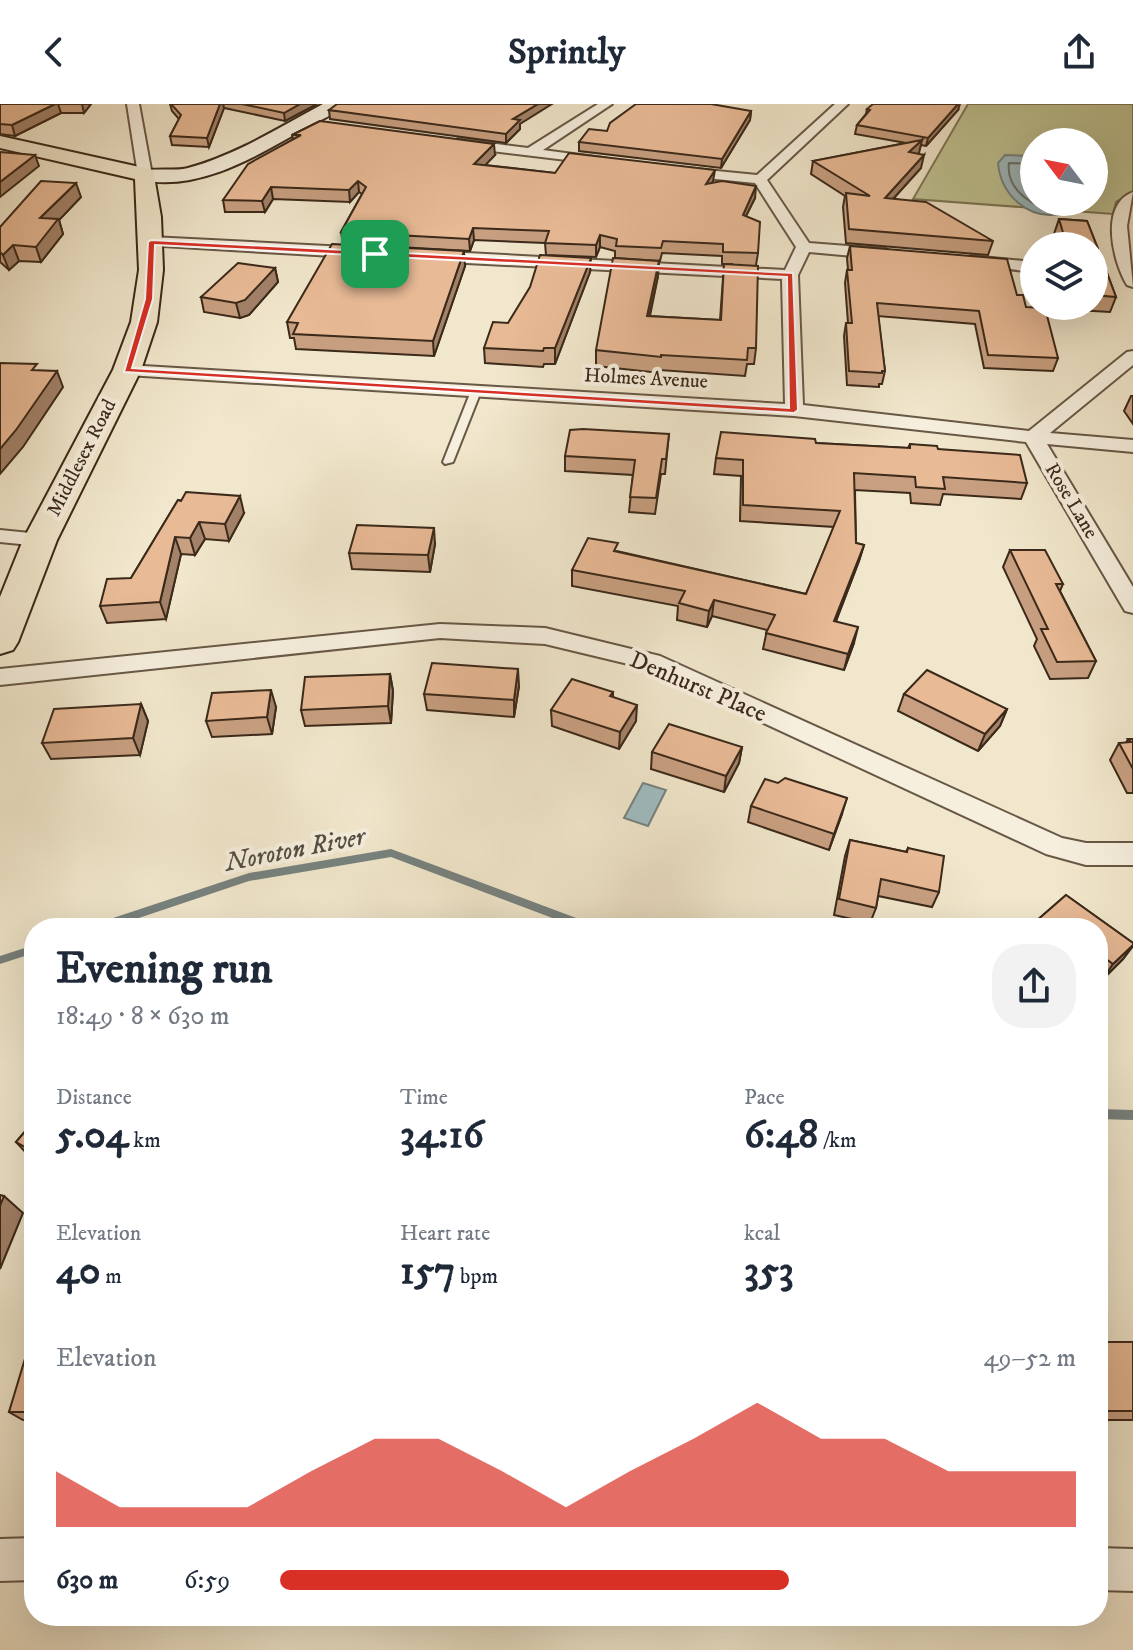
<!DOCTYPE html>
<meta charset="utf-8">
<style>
:root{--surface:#fff;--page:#f2f2f3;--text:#1f2937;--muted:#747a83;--accent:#d93025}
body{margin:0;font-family:"IM FELL DW Pica",serif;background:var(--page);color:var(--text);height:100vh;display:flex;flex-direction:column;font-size:30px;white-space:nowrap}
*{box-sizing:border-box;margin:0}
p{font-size:26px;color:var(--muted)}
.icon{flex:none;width:44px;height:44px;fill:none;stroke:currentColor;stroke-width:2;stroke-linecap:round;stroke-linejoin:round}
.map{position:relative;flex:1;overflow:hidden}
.side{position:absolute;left:24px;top:814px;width:1084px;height:708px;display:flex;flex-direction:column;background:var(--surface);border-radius:32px;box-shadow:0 8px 32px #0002}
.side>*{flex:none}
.needle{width:52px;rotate:302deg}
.tools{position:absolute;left:1020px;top:24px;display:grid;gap:16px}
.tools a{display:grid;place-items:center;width:88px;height:88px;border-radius:50%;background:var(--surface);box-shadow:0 8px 32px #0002;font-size:40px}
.pin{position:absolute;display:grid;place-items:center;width:68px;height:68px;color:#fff;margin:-34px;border-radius:16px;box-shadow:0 4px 12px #0006}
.round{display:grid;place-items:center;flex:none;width:84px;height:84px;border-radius:32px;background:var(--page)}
.headline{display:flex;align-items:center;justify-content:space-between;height:136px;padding:0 32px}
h1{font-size:44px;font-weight:700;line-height:60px}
.metrics{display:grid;grid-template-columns:repeat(3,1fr);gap:12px;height:136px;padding:8px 32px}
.metrics div{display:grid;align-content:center}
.metrics b{font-size:40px;font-weight:700}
.metrics small{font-size:22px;font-weight:400}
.metrics p{font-size:22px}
.chart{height:224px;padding:16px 32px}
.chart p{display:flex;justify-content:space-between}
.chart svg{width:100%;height:144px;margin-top:8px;fill:var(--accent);opacity:.7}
ul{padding:0 32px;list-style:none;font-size:26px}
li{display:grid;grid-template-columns:128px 96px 1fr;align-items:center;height:60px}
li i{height:20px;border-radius:10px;background:var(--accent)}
header{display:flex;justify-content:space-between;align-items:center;height:104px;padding:0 32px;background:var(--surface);font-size:36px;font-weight:700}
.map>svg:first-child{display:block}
</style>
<header><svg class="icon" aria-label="back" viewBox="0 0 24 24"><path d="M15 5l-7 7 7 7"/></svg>Sprintly<svg class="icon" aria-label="share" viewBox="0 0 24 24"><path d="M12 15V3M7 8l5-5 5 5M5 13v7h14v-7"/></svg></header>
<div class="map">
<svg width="1133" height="1546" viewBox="0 0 1133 1546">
<rect width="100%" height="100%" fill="#f1e7cc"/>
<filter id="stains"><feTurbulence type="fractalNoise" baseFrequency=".0025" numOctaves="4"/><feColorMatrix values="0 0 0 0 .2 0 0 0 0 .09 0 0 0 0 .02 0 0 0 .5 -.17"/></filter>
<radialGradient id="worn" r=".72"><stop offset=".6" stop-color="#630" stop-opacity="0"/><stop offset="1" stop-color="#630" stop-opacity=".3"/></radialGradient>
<path fill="#c0c494" stroke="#7e7657" stroke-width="2" fill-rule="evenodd" d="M968,0H1133V88L1116,98L1113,110L913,95ZM1034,38H1094V98H1034Z"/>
<g fill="#9fbdc2" stroke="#77827f" stroke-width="2">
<path d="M1005,51L1034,52V98H1059L1060,110C1028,116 1001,91 998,59Z"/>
<polygon points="643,679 666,686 648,722 624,714"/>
</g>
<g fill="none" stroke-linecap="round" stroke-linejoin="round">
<path stroke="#6d736e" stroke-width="2" d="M1034,60L1009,59C1006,82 1026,99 1047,104L1052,98"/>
<g fill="#77827f" fill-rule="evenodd">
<polygon points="391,745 595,821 596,824 579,824 391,753 249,777 109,824 91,824 92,821 249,769"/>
<polygon points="34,841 34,849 0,860 0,852"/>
<polygon points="1098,1005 1133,1006 1133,1016 1098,1015"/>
</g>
<g stroke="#685846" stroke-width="4">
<polygon id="lane" points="476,284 481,287 453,358 445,360 443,358 471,287"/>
</g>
<g stroke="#685846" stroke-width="4">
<g id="street">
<polygon points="127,0 139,0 152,71 150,74 138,71"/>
<polygon points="598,0 612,0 543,46 603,54 608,55 608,61 458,43 451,39 458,35 528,44"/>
<polygon points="835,0 848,0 767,76 809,139 886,145 894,150 886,155 809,148 798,171 803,301 1029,327 1127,248 1133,247 1133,261 1050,329 1133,336 1133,348 1047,340 1133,483 1133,509 1125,507 1122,502 1026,338 794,312 127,271 118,266 127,261 785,300 782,175 428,157 420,152 428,147 785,166 796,143 755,79 676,71 669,67 676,63 757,71"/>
<path d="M1133,88L1127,122L1133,183L1127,181C1113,158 1099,101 1133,88Z"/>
<polygon points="151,133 366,144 374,149 366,154 146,141 146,135"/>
<polygon points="971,152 1034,158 1034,168 966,160 966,154"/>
<polygon points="0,426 40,430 51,436 40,442 0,438"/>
<polygon points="440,520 545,524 660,552 1062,734 1086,739 1133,739 1133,761 1086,761 1046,750 645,564 545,540 440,534 0,581 0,565"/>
<polygon points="34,1434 34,1476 0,1477 0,1435"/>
<polygon points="1098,1444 1133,1445 1133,1487 1098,1486"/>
</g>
</g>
<g stroke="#3b291a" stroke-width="4">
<path id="secondary" d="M323,0H345C336,10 320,16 308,23C258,51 197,90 138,75L135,71C143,62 173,68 188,64C236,51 280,23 323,0Z"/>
</g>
<g stroke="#3b291a" stroke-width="4">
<polygon id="primary" points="0,32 153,66 161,113 163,166 157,218 141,266 57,436 18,538 13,546 0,550 0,493 23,436 113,266 131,218 139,166 135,75 0,44"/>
</g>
<use href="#lane" fill="#f6efde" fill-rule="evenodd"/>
<use href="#street" fill="#f6efde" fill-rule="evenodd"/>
<use href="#secondary" fill="#f6efde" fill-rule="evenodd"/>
<use href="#primary" fill="#f1e7cc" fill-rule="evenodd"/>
</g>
<g fill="#c8a081" stroke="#3b291a" stroke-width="2">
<polygon points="0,0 91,0 84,9 61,9 15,32 0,30"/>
<polygon points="170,0 317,0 285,17 224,4 209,43 172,41 170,32 179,15 172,7"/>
<polygon points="867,5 958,6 926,42 921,41 918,50 921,64 894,94 993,137 988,151 846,139 843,103 845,92 811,70 813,57 906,39 855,30 857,21 866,10"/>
<polygon points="329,6 520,20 520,25 506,39 330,15"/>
<polygon points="751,7 750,16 721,64 579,47 579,38 607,27"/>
<polygon points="320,17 495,51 485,61 555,69 713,77 713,79 755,94 746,112 758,149 756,161 756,244 754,260 747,260 745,272 660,266 660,269 596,262 596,246 659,157 658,172 650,212 720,216 724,160 733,160 722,160 722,152 662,149 660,157 615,154 615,147 600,143 596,153 546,151 545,139 474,136 470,147 343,140 341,128 362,90 359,88 350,98 273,95 265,108 225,108 223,96 293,35 292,31"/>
<polygon points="81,93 59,116 63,130 41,158 19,157 9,166 0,158 0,123"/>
<polygon points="1059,115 1087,117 1098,145 1097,158 1104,161 1116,193 1110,208 1076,206 1075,202 1094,202 1094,142 1057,142 1054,130"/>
<polygon points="850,142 1017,191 1026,203 1058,254 1053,267 984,264 975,220 878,212 885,267 882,280 879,280 879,283 847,281 844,232 846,219 848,219 845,179 847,166 848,166 847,154"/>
<polygon points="465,162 434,252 296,245 294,234 290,234 287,218"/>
<polygon points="275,164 278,178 249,211 240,214 204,208 201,193"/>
<polygon points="590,168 555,260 544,260 543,263 485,259 484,244 508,219"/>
<polygon points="1131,292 1133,292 1133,320 1124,307"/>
<polygon points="669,330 665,370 661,370 655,410 629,408 633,371 565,367 565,352"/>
<polygon points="816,339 908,344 910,340 938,345 1027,379 1021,395 943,390 940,401 911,399 910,389 855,386 856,439 864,441 859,457 836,517 854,539 844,566 763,545 767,526 712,512 707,523 677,516 678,502 572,482 572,466 617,447 806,490 834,423 740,417 741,372 714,370 716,354"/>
<polygon points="178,396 244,409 229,437 205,435 195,451 181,450 166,515 107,519 100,502 131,474"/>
<polygon points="435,440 430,468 352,465 349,449"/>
<polygon points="1010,446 1063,480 1060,487 1096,557 1088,574 1050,575 1034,542 1037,535 1003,463"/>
<polygon points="390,570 393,587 391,619 305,622 301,606"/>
<polygon points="519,582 514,613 427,606 424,590"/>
<polygon points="613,588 613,593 636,617 619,645 552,622 551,606"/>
<polygon points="904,590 1007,605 1000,622 978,647 898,607"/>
<polygon points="141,600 148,617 140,651 51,655 42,639"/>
<polygon points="276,603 272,630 212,633 206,617"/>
<polygon points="1128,635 1133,635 1133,689 1127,689 1110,656 1119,639 1126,639"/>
<polygon points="742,643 739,659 724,688 651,665 652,648"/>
<polygon points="751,702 842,710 829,746 748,718"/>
<polygon points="850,736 906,748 908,744 939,788 932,803 878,792 876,804 870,819 834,811 845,752"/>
<polygon points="1066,791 1133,839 1133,842 1123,855 1102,876 1098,872 1098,824 1031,824 1034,819"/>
<polygon points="34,1017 34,1054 28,1051 16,1038"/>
<polygon points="34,1238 34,1316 23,1316 9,1308"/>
<rect x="1098" y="1238" width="35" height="78"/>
</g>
<g fill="#a28269" stroke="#3b291a" stroke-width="2">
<polygon points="55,0 58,0 61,9 15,32 12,21"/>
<polygon points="82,0 91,0 84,9"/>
<polygon points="220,0 223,0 224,4 209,43 207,34"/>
<polygon points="300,0 317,0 285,17 284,9"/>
<polygon points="538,0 552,0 520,20 520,25 506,39 506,30 513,15"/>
<polygon points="958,0 960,0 958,6 926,42 928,34"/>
<polygon points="751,7 750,16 721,64 722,55"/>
<polygon points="922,36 919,49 906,62 909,48"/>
<polygon points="494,40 495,51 475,72 474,60"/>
<polygon points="35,51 39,62 0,93 0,78"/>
<polygon points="924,51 921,64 882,107 885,94"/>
<polygon points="715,66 713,77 705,91 706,80"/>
<polygon points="358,77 359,88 350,98 349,86"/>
<polygon points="76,79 81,93 59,116 63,130 41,158 36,143 40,114"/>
<polygon points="756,82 755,94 741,122 743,111"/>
<polygon points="271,83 273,95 265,108 262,97"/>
<polygon points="473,124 474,136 470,147 469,135"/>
<polygon points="600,131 600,143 596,153 596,141"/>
<polygon points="13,141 19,157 9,166 3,151"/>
<polygon points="464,147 465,162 434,252 433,237"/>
<polygon points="591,154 590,168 555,260 555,244"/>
<polygon points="659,157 658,172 646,227 647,212"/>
<polygon points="275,164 278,178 249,211 240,214 236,199"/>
<polygon points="57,267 63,283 23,343 0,370 0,345"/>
<polygon points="240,392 244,409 229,437 225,420"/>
<polygon points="199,418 205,435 195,451 190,434"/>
<polygon points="434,424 435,440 430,468 428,451"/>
<polygon points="175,433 181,450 166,515 160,498"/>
<polygon points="864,441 859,457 830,533 834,517"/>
<polygon points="714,496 712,512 707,523 709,507"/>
<polygon points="858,523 854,539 844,566 848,550"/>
<polygon points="518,565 519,582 514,613 514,596"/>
<polygon points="390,570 393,587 391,619 388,602"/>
<polygon points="271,586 276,603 272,630 267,613"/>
<polygon points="141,600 148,617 140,651 133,634"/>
<polygon points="637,601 636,617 619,645 620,628"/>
<polygon points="1007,605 1000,622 978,647 985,630"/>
<polygon points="742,643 739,659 724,688 726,672"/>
<polygon points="847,694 842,710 829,746 834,730"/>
<polygon points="1133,841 1123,855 1102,876 1113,860"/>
<polygon points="4,1092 23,1109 0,1165 0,1094"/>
</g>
<g fill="#e8ba96" stroke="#3b291a" stroke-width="2">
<polygon points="0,0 55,0 12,21 0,20"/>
<polygon points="171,0 220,0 207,34 170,32 181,11"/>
<polygon points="242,0 300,0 284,9"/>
<polygon points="337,0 538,0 513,15 520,16 506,30 329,6"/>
<polygon points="636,0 711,0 751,7 722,55 579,38 589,25 607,27 610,19"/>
<polygon points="873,0 958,0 928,34 857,21 870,6 867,5"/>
<polygon points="320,17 494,40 474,60 555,69 569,49 715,66 706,80 722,77 756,82 743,111 760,118 758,149 723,148 723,140 663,137 661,144 616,142 617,135 600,131 596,141 545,139 549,127 473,124 469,135 341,128 366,83 358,77 349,86 271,83 262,97 223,96 248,60 301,31 292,31"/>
<polygon points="922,36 909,48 924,51 885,94 926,98 993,137 849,125 846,89 870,92 813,57"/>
<polygon points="0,48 35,51 0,78"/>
<polygon points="41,77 76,79 40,114 58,115 36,143 13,141 3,151 0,148 0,123"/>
<polygon points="1059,115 1087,117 1098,145 1097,158 1104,161 1116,193 1094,191 1094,142 1067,142"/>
<polygon points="332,140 464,147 433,237 293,230 298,219 287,218"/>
<polygon points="850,142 1007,155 1017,191 1023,191 1026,203 1045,204 1058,254 988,251 979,207 877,199 885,267 882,267 882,269 849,267 846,219 852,219 847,166 852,166"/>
<polygon points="540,151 591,154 555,244 544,244 543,247 484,244 493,218 508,219 530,183"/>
<polygon points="613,154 659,157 647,212 721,216 724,160 758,162 756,244 748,244 747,256 661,251 661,253 596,246"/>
<polygon points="238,159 275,164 245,196 236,199 201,193"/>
<polygon points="0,259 37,260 32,266 57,267 16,326 0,345"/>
<polygon points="583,325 669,330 666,355 662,355 656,394 630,393 635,356 565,352 570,326"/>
<polygon points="721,328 815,335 816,339 910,344 910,340 937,342 938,345 1020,351 1027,379 943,373 945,385 916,383 915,373 854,369 856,439 864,441 834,517 858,523 848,550 766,529 775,511 714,496 709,507 679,499 685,487 572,466 588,434 618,439 614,447 806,490 840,407 743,401 743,356 716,354"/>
<polygon points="186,388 240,392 225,420 199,418 190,434 175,433 160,498 100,502 107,475 131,474 178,396 181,397"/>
<polygon points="357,421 434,424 428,451 349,449"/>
<polygon points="1010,446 1045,446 1063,480 1056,480 1096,557 1057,558 1041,525 1048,525"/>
<polygon points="432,559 518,565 514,596 424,590"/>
<polygon points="927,566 1007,605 985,630 904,590"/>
<polygon points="390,570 388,602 301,606 305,573"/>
<polygon points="572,575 613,588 610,592 637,601 620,628 551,606"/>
<polygon points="271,586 267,613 206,617 212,589"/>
<polygon points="141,600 133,634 42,639 54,605"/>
<polygon points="669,620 742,643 726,672 652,648"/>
<polygon points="1128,635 1133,635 1133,665 1119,639 1131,638"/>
<polygon points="785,674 847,694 834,730 751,702 765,675 778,679"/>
<polygon points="850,736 907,748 908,744 944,752 939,788 881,775 876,804 839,795"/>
<polygon points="1066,791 1133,839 1133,841 1113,860 1098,849 1098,824 1040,824 1034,819"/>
<polygon points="34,1017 34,1048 16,1038"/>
<polygon points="0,1091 4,1092 0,1102"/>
<polygon points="30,1238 34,1238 34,1308 9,1308"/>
<rect x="1098" y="1238" width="35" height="69"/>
</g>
<path fill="#d93025" stroke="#fff" stroke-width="2" fill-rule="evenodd" d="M151,136L793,169L798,306L794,309L124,268L145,195L148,138ZM155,141L787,173L789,304L132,264L153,195Z"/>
<g text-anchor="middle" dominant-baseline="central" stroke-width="8" stroke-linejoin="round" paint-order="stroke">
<g font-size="20" fill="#3b291a" stroke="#f6efde">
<text transform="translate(646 275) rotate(3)">Holmes Avenue</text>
<text transform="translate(82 354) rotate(-63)">Middlesex Road</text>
<text transform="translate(1071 397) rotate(59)">Rose Lane</text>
</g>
<g font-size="24" fill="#3b291a" stroke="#f6efde">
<text transform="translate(698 583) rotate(23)">Denhurst Place</text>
</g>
<g font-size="26" font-style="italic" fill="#544e44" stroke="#f6efde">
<text transform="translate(295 746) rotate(-11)">Noroton River</text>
</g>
</g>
<rect width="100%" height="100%" filter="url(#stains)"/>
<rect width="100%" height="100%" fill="url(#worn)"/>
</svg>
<div class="tools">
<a><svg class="needle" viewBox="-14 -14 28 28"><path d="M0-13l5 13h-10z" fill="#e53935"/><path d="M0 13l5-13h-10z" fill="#747a83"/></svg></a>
<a><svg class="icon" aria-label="layers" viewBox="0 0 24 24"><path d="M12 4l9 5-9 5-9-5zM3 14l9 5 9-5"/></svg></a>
</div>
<div class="pin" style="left:375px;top:150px;background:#1e9e55"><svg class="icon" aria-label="arrive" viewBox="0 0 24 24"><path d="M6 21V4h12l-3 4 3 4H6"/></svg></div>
<section class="side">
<div class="headline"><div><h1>Evening run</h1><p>18:49 · 8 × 630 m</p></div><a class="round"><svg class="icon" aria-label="share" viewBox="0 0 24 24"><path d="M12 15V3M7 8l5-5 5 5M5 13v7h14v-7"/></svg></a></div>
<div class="metrics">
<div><p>Distance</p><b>5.04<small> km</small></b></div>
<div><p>Time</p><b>34:16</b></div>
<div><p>Pace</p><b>6:48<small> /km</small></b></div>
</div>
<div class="metrics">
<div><p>Elevation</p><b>40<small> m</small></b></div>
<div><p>Heart rate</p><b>157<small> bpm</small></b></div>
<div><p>kcal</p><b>353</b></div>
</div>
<div class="chart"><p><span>Elevation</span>49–52 m</p>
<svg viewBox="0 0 160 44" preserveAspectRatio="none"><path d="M0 44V27L10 38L20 38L30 38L40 27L50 17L60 17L70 27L80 38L90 27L100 17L110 6L120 17L130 17L140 27L150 27L160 27V44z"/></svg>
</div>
<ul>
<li><b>630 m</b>6:59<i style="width:64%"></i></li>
</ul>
</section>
</div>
